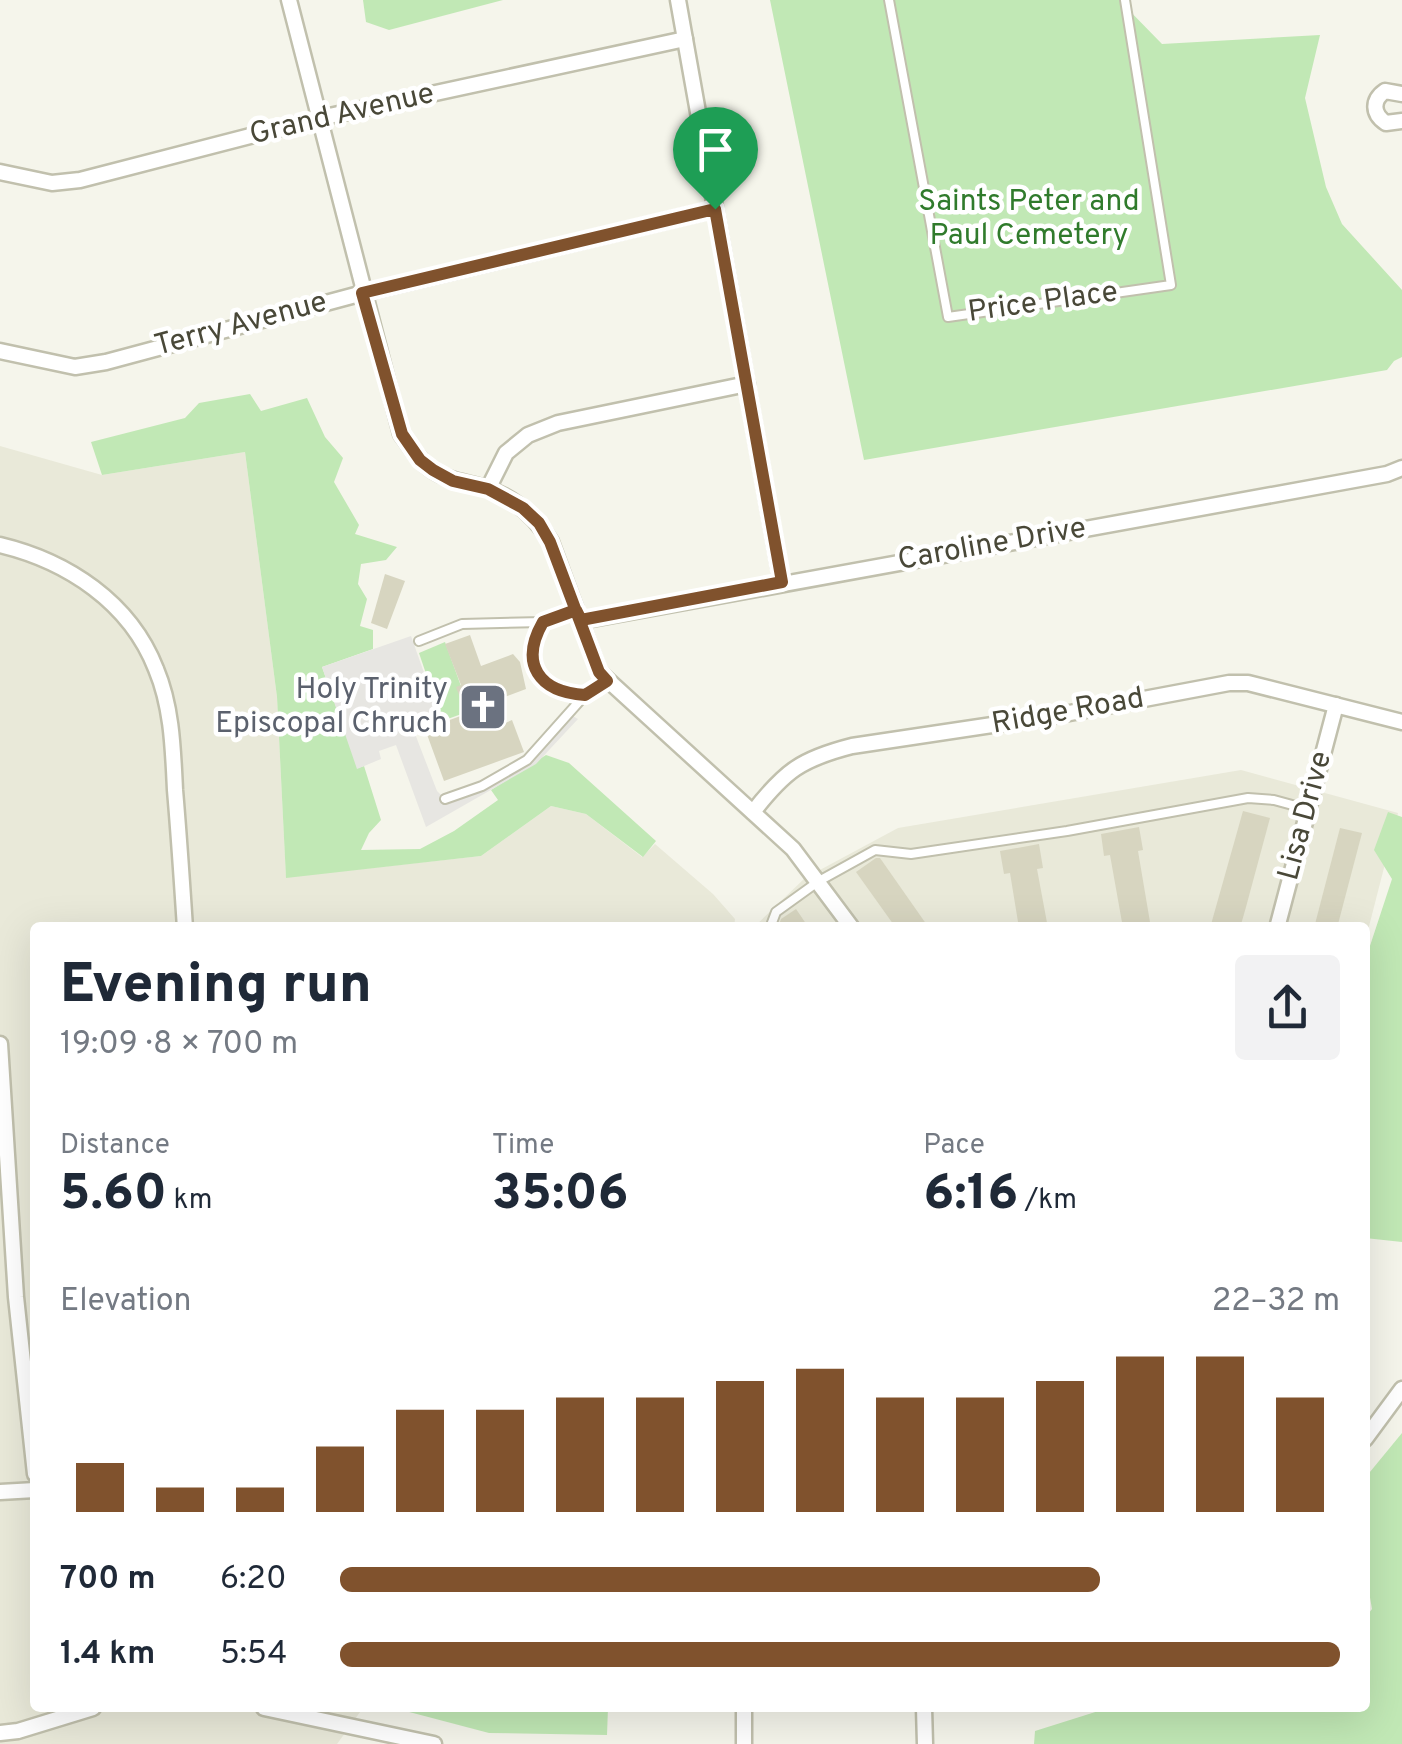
<!DOCTYPE html>
<meta charset="utf-8">
<style>
:root{--surface:#fff;--page:#f2f2f3;--text:#1f2937;--muted:#747a83;--accent:#80522d}
body{margin:0;font-family:Overpass,sans-serif;background:var(--page);color:var(--text);height:100vh;display:flex;flex-direction:column;font-size:38px;white-space:nowrap}
*{box-sizing:border-box;margin:0}
p{font-size:32px;color:var(--muted)}
.icon{flex:none;width:55px;height:55px;fill:none;stroke:currentColor;stroke-width:2;stroke-linecap:round;stroke-linejoin:round}
.map{position:relative;flex:1;overflow:hidden}
.sheet{position:absolute;left:30px;top:922px;width:1340px;height:790px;display:flex;flex-direction:column;background:var(--surface);border-radius:10px;box-shadow:0 10px 40px #0002}
.sheet>*{flex:none}
.pin{position:absolute;display:grid;place-items:center;width:85px;height:85px;color:#fff;margin:-102px -42px;border-radius:50% 50% 50% 0;rotate:-45deg;box-shadow:0 0 10px #0007}
.pin .icon{rotate:45deg}
.round{display:grid;place-items:center;flex:none;width:105px;height:105px;border-radius:10px;background:var(--page)}
.head{display:flex;align-items:center;justify-content:space-between;height:170px;padding:0 30px}
h1{font-size:55px;font-weight:800;line-height:75px}
.stats{display:grid;grid-template-columns:repeat(3,1fr);gap:15px;height:170px;padding:10px 30px}
.stats div{display:grid;align-content:center}
.stats b{font-size:50px;font-weight:800}
.stats small{font-size:28px;font-weight:400}
.stats p{font-size:28px}
.chart{height:280px;padding:20px 30px}
.chart p{display:flex;justify-content:space-between}
.chart svg{width:100%;height:180px;margin-top:10px;stroke:var(--accent);stroke-width:6}
ul{padding:0 30px;list-style:none;font-size:32px}
li{display:grid;grid-template-columns:160px 120px 1fr;align-items:center;height:75px}
li i{height:25px;border-radius:12px;background:var(--accent)}
.map>svg:first-child{display:block}
</style>
<div class="map">
<svg width="1402" height="1744" viewBox="0 0 1402 1744">
<rect width="100%" height="100%" fill="#f5f5eb"/>
<g fill="#e9e9d9">
<polygon points="0,446 102,475 245,452 277,697 286,877 481,856 551,806 586,814 642,857 655,844 713,894 735,919 734,928 35,928 35,1708 363,1708 337,1744 0,1744"/>
<polygon points="1241,770 1398,813 1365,942 1365,928 753,928 805,878 898,828"/>
</g>
<g fill="#c1e8b5">
<polygon points="363,0 503,0 389,30 366,22"/>
<polygon points="770,0 1119,0 1162,44 1320,35 1305,98 1326,187 1342,224 1402,290 1402,357 1394,361 1387,370 864,460"/>
<polygon points="250,394 261,411 307,398 325,437 343,458 334,482 359,525 355,534 397,547 386,560 361,564 358,584 367,599 360,626 373,630 373,649 322,667 358,768 364,766 381,820 369,833 361,850 420,849 454,831 498,800 491,790 546,755 569,763 656,841 643,857 586,814 551,806 481,856 286,878 277,697 245,452 102,475 91,442 185,418 199,403"/>
<polygon points="445,642 470,711 442,721 419,653"/>
<polygon points="1388,812 1402,817 1402,1242 1365,1238 1365,961 1392,879 1374,850"/>
<polygon points="1402,1433 1402,1744 1034,1744 1035,1731 1108,1708 1365,1708 1365,1618 1372,1609 1365,1569 1365,1478"/>
<polygon points="394,1708 608,1708 607,1735 489,1733"/>
</g>
<polygon fill="#e7e6e2" points="411,636 439,715 412,726 437,791 445,799 453,799 527,760 569,714 578,719 536,764 426,827 396,745 379,751 381,759 357,769 322,667"/>
<g fill="#d7d5c0">
<polygon points="385,574 405,581 387,629 371,623"/>
<polygon points="470,635 481,666 513,654 520,662 526,689 494,701 503,724 512,720 524,752 444,781 425,729 466,714 456,687 461,685 445,644"/>
<polygon points="1243,811 1270,818 1246,907 1240,928 1210,928"/>
<polygon points="1139,827 1143,850 1138,851 1151,928 1123,928 1110,855 1104,856 1101,834"/>
<polygon points="1340,828 1362,833 1337,928 1314,928"/>
<polygon points="1039,844 1043,868 1037,869 1048,928 1019,928 1010,873 1004,874 1000,851"/>
<polygon points="876,858 880,858 929,928 896,928 856,872"/>
<polygon points="796,909 809,928 778,928 781,919"/>
</g>
<g fill="none" stroke-linecap="round" stroke-linejoin="round">
<g stroke="#c1c0ad" stroke-width="12">
<g id="lane">
<polyline points="889,0 948,317 1171,285 1125,0"/>
<path d="M543,622C519,664 539,692 585,695"/>
<polyline points="419,641 462,624 543,622 576,609"/>
<polyline points="445,799 482,786 527,760 585,695 607,681"/>
<polyline points="770,928 776,912 819,881 875,850 911,854 1067,831 1248,798 1274,800 1307,809"/>
</g>
</g>
<g stroke="#c1c0ad" stroke-width="19">
<g id="street">
<path d="M289,0L401,434C411,447 419,461 432,470C449,481 466,482 485,488C514,497 535,516 551,542L599,672L793,849L852,928"/>
<polyline points="678,0 782,583"/>
<path d="M1402,94L1385,91C1372,100 1372,114 1386,123L1402,121"/>
<polyline points="0,172 52,183 80,180 320,118 685,39"/>
<polyline points="0,351 75,367 106,362 363,293 715,209"/>
<polyline points="488,489 506,453 528,435 558,423 747,384"/>
<path d="M0,545C67,561 130,602 156,669C172,707 173,749 175,790C179,836 182,882 185,928"/>
<polyline points="581,621 1387,474 1402,468"/>
<path d="M753,812C785,771 801,759 852,746L1059,715L1229,683H1248L1402,722"/>
<polyline points="1277,928 1336,705"/>
<polyline points="0,1044 16,1297 35,1474"/>
<polyline points="1365,1439 1402,1389"/>
<polyline points="0,1492 35,1490"/>
<polyline points="264,1708 434,1744"/>
<polyline points="744,1708 744,1744"/>
<polyline points="924,1708 925,1744"/>
<polyline points="0,1733 18,1731 93,1708"/>
</g>
</g>
<use href="#lane" stroke="#fff" stroke-width="8"/>
<use href="#street" stroke="#fff" stroke-width="14"/>
</g>
<g fill="none" stroke-linecap="round" stroke-linejoin="round">
<g stroke="#fff" stroke-width="20">
<path id="route" d="M715,209L782,582L581,620L576,610L543,622C519,664 539,692 585,695L607,681L599,672L550,542L539,523L523,508L488,489L453,481L433,470L420,460L402,434L362,293L715,209"/>
</g>
<use href="#route" stroke="#80522d" stroke-width="12"/>
</g>
<defs>
<g id="church-square" transform="scale(2.5)"><rect x="-9" y="-9" width="18" height="18" rx="4" fill="#6b7280" stroke="#fff"/><path d="M-1.2-6h2.4v3.5h3.3v2.4h-3.3V6h-2.4V-.1h-3.3v-2.4h3.3Z" fill="#fff"/></g>
</defs>
<g fill-rule="evenodd">
<use href="#church-square" x="483" y="707"/>
</g>
<g text-anchor="middle" dominant-baseline="central" stroke-width="9" stroke-linejoin="round" paint-order="stroke">
<g font-size="30" fill="#494838" stroke="#fff">
<text transform="translate(342 115) rotate(-13)">Grand Avenue</text>
<text transform="translate(1043 303) rotate(-8)">Price Place</text>
<text transform="translate(241 325) rotate(-15)">Terry Avenue</text>
<text transform="translate(992 545) rotate(-10)">Caroline Drive</text>
<text transform="translate(1068 712) rotate(-10)">Ridge Road</text>
<text transform="translate(1306 816) rotate(-75)">Lisa Drive</text>
</g>
<g font-size="30" fill="#307b2c" stroke="#fff">
<text x="1029" y="202">Saints Peter and<tspan x="1029" dy="34">Paul Cemetery</tspan></text>
</g>
<g font-size="30" fill="#5b616d" stroke="#fff" text-anchor="end">
<text x="448" y="690">Holy Trinity<tspan x="448" dy="34">Episcopal Chruch</tspan></text>
</g>
</g>
</svg>
<div class="pin" style="left:715px;top:209px;background:#1e9e55"><svg class="icon" aria-label="arrive" viewBox="0 0 24 24"><path d="M6 21V4h12l-3 4 3 4H6"/></svg></div>
<section class="sheet">
<div class="head"><div><h1>Evening run</h1><p>19:09 · 8 × 700 m</p></div><a class="round"><svg class="icon" aria-label="share" viewBox="0 0 24 24"><path d="M12 15V3M7 8l5-5 5 5M5 13v7h14v-7"/></svg></a></div>
<div class="stats">
<div><p>Distance</p><b>5.60<small> km</small></b></div>
<div><p>Time</p><b>35:06</b></div>
<div><p>Pace</p><b>6:16<small> /km</small></b></div>
</div>
<div class="chart"><p><span>Elevation</span>22–32 m</p>
<svg viewBox="0 0 160 44" preserveAspectRatio="none"><path d="M5 44V32M15 44V38M25 44V38M35 44V28M45 44V19M55 44V19M65 44V16M75 44V16M85 44V12M95 44V9M105 44V16M115 44V16M125 44V12M135 44V6M145 44V6M155 44V16"/></svg>
</div>
<ul>
<li><b>700 m</b>6:20<i style="width:76%"></i></li>
<li><b>1.4 km</b>5:54<i style="width:100%"></i></li>
</ul>
</section>
</div>
